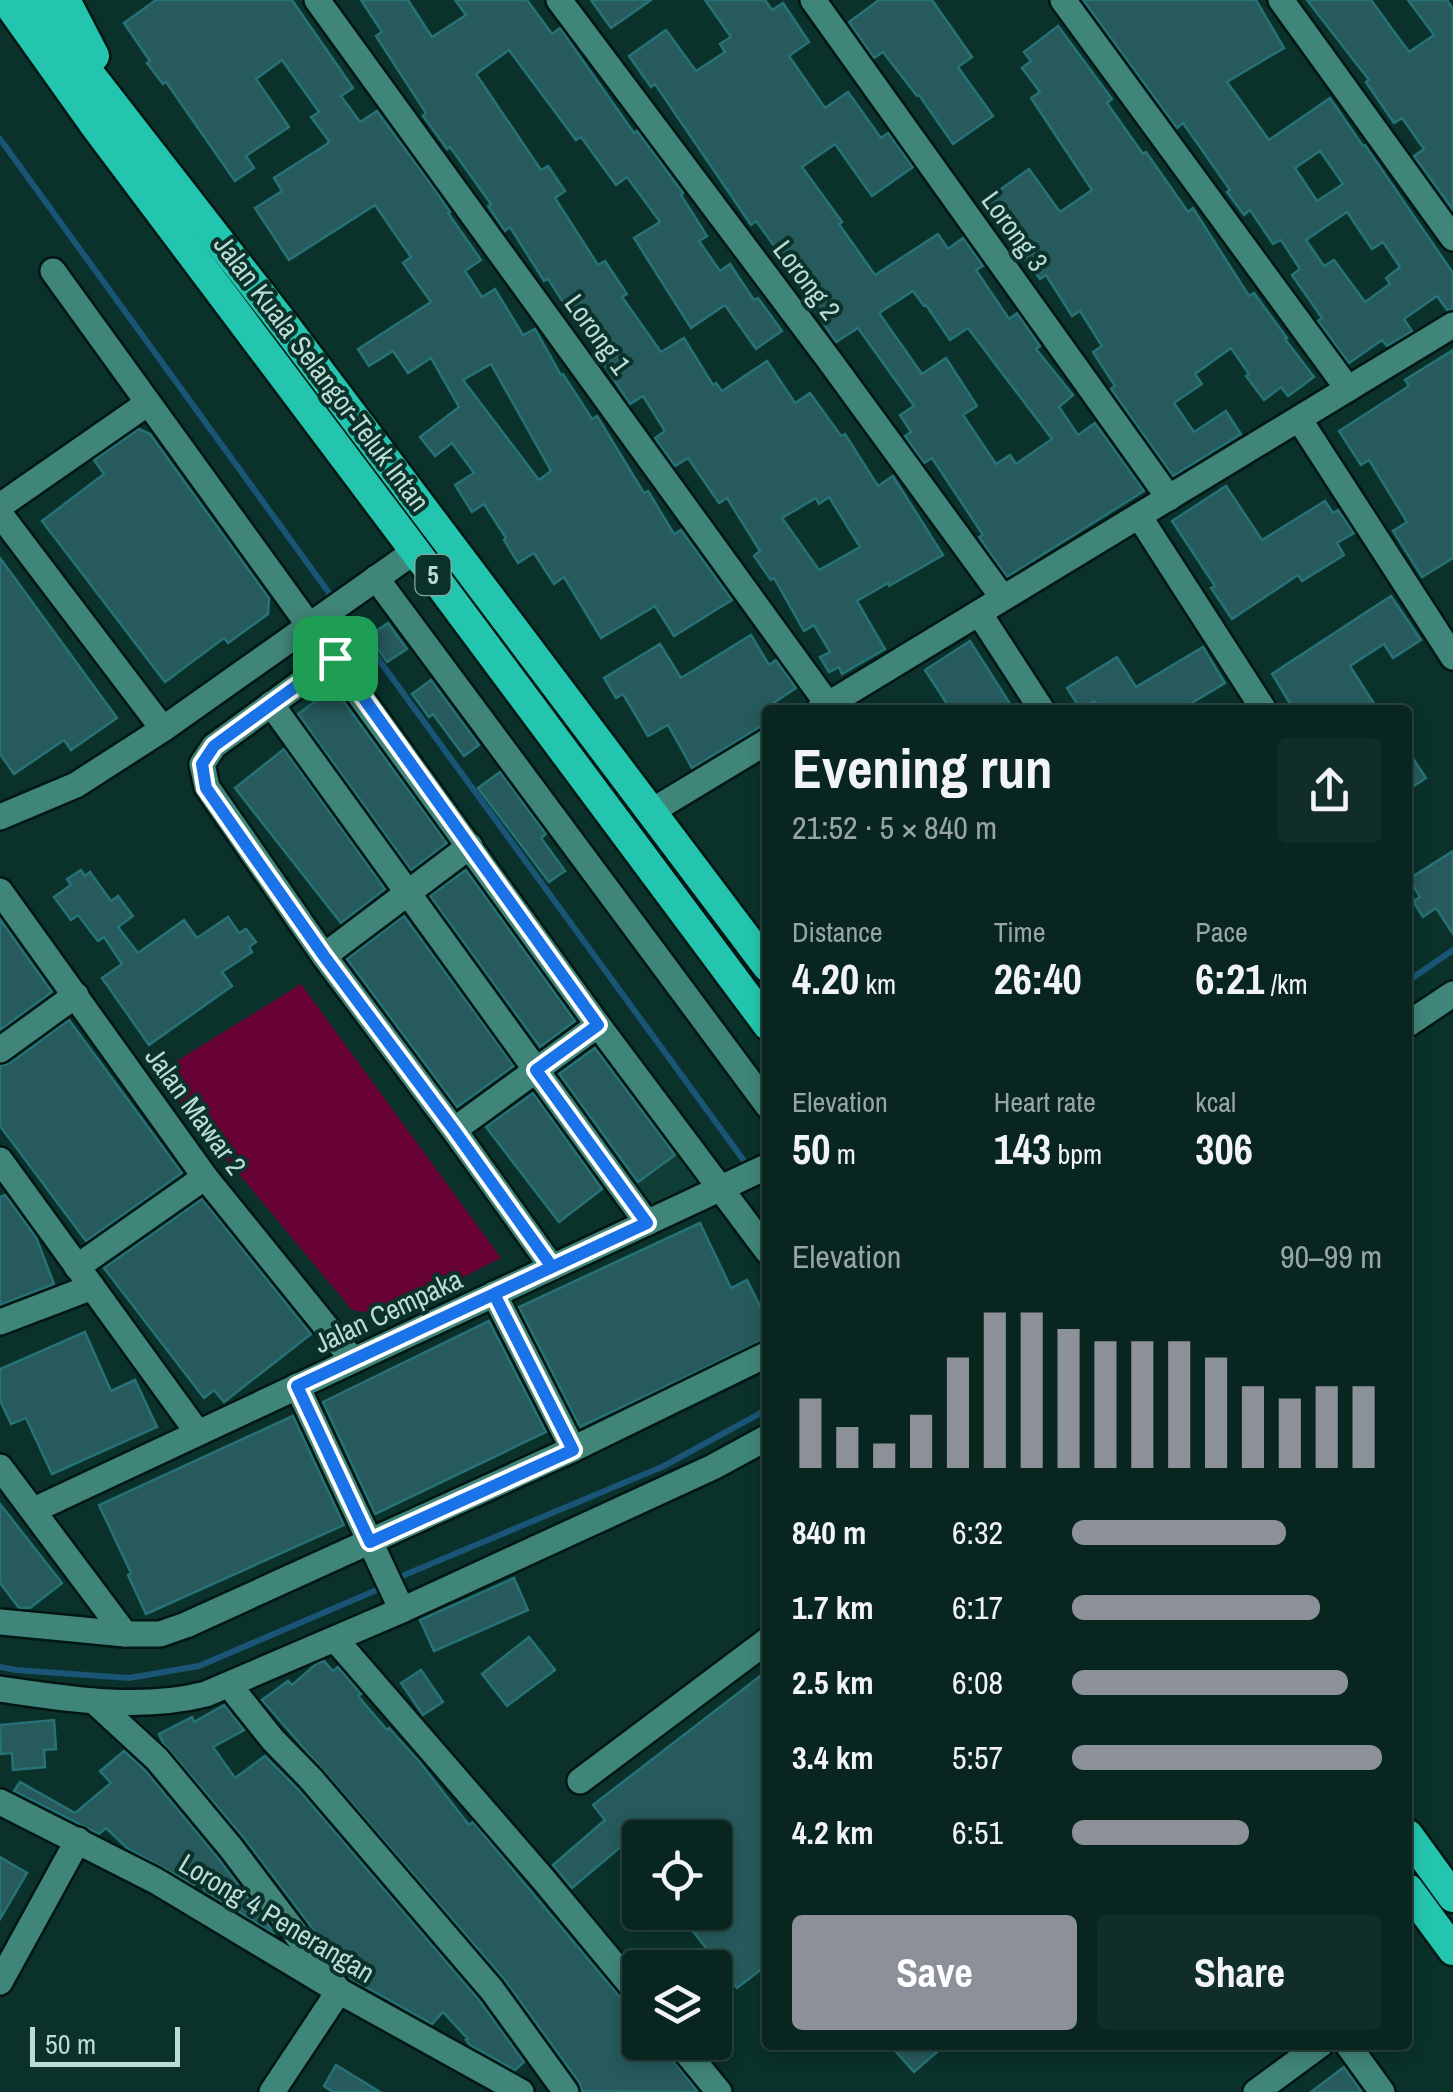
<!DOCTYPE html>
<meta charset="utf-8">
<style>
:root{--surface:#082520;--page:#112d29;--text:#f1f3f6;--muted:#98a5a5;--line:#29423e;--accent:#8c9099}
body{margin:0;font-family:"Archivo Narrow",sans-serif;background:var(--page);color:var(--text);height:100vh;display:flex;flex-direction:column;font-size:38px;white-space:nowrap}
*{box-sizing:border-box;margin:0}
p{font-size:32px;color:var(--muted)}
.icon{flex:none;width:55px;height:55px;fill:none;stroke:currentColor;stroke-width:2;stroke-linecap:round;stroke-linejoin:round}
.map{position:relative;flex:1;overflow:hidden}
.details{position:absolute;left:762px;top:705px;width:650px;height:1345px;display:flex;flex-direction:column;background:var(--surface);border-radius:10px;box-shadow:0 5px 15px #0003,0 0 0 2px var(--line)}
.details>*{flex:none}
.buttons{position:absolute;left:622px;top:1820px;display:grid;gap:20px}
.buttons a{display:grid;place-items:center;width:110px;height:110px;border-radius:10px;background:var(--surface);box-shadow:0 5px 15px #0003,0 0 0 2px var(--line);font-size:50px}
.scale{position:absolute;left:30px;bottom:25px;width:150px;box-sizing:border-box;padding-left:10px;border:5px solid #bbdcd5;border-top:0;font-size:28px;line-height:35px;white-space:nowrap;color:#bbdcd5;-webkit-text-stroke:8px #0a312a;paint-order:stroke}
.pin{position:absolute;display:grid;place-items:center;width:85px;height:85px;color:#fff;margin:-42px;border-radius:20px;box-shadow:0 5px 15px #0006}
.round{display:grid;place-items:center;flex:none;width:105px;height:105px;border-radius:10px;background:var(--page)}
.head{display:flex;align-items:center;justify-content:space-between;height:170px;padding:0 30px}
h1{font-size:55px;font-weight:800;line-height:75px}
.figures{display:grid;grid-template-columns:repeat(3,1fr);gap:15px;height:170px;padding:10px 30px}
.figures div{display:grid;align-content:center}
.figures b{font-size:42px;font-weight:800}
.figures small{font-size:28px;font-weight:400}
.figures p{font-size:28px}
.chart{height:280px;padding:20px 30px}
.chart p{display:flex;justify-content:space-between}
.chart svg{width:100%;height:180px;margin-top:10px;stroke:var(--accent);stroke-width:6}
.button{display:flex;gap:20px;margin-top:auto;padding:20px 30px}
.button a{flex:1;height:115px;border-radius:10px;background:var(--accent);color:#fff;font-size:40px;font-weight:800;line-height:115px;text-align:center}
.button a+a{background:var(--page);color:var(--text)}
ul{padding:0 30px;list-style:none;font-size:32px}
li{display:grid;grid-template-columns:160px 120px 1fr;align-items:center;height:75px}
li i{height:25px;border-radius:12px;background:var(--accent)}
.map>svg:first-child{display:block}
</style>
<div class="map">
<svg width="1453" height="2092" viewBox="0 0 1453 2092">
<rect width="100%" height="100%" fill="#0a312a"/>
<polygon fill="#0f3e36" points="333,669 708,1184 646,1215 279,707"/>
<polygon fill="#670033" points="301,984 501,1258 387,1316 352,1310 156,1074"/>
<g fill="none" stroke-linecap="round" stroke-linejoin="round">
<g stroke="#1a5477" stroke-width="6">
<polyline points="0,139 332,597"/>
<polyline points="352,623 747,1165"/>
<polyline points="1408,981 1453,950"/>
<polyline points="402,1576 664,1466 768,1409"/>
<polyline points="0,1667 16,1670 129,1678 199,1666 379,1589"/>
</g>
</g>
<g fill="#265a5c" stroke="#267276" stroke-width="2.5" fill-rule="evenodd">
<path d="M156,0H292L353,88L341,96L360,122L377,111L436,191L450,212L448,213L481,260L465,271L482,297L495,289L523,335L535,329L561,375L563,374L592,419L597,416L644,493L648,491L674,534L681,530L732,600L674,636L655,606L601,638L564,577L554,584L534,553L518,563L504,540L506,538L484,504L472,512L455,485L474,473L452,443L435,456L420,437L459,407L431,358L408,373L393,351L369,366L358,349L431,302L403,263L411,257L375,205L289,260L255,208L282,191L274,178L327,144L329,141L311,117L319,112L282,60L256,79L289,127L246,156L254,168L235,181L166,82L163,84L147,63L150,61L124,23ZM491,364L551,471L539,480L463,380Z"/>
<path d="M361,0H408L432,37L466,15L455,0H527L552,34L560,28L634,133L637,131L683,193L681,195L707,236L699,241L720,271L730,264L754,300L758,298L782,331L756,349L725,305L691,328L634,238L660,222L627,177L616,185L581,137L576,140L509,50L476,74L541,170L548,166L565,191L555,198L598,265L605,261L627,294L622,297L661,352L684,338L713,385L716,383L722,391L767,361L795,403L810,393L841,436L845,434L878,486L893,476L943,555L889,586L888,583L857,601L885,649L842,674L839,667L829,672L820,657L830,652L814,625L804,631L774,578L771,580L754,556L760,551L727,498L719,503L688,458L675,466L655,438L665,431L643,396L630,404L548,279L544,281L510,227L505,231L488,206L491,204L450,147L447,149L423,116L426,113L376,36L382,32ZM829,497L860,547L819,570L782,518L816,498L819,504Z"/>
<polygon points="591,0 651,0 611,28"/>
<path d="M705,0H765L772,10L783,3L809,42L789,56L825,108L848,92L881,138L888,133L913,167L872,196L835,144L802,167L842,222L839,224L875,275L938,234L948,249L963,238L983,266L976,270L1009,319L1017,313L1040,346L1036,349L1073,395L1059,407L1078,435L1095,423L1144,491L1007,577L979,537L983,535L932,458L924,463L905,436L911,432L900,415L914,406L858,328L836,342L788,271L791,269L756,221L751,225L655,84L651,87L629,56L666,30L696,71L725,52L720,44L731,37ZM913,291L924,306L926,305L950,340L968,328L1052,439L1016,464L1010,455L996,464L963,415L977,406L946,358L922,374L879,313Z"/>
<polygon points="879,0 932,0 972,57 958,67 993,116 953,144 919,95 917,96 883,52 874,58 849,22"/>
<path d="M1083,0H1256L1284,48L1227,82L1269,140L1330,98L1363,146L1365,145L1453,273V309L1447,310L1437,296L1404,319L1412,331L1387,346L1382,340L1349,363L1318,321L1322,318L1292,275L1300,269L1281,240L1273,244L1250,210L1244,215L1227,192L1230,190L1183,123L1177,128ZM1320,151L1343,184L1317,201L1295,168ZM1347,212L1372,249L1383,242L1400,267L1386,278L1390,284L1365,302L1334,260L1324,266L1306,240Z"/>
<polygon points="1307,0 1371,0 1409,52 1434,35 1408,0 1447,0 1453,9 1453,210 1414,156 1424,149 1402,118 1394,123 1366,82 1369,80"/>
<polygon points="1058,26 1112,99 1107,103 1143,154 1146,152 1188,212 1193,208 1249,296 1254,293 1287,338 1285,339 1314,377 1288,396 1281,387 1264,400 1246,376 1249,374 1231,348 1195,374 1202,384 1174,403 1194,432 1226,411 1241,434 1173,476 1111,389 1115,386 1093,352 1102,346 1080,311 1072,316 1046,275 1040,279 983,202 1029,169 1060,212 1092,190 1031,98 1040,92 1022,68 1031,61 1024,52"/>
<polygon points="1453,350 1453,558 1422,577 1393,531 1407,522 1369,460 1361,465 1339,431 1409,386 1405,380"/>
<polygon points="139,429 150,434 269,598 268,614 228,643 224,638 165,682 42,521 104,474 94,460"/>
<polygon points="1226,486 1262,540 1325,501 1333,513 1338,510 1354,533 1337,543 1344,555 1302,581 1298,575 1232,619 1211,588 1215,586 1172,521"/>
<polygon points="0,558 117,718 71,750 64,740 14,774 0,754"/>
<polygon points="1391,596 1421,640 1393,658 1384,644 1350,666 1378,710 1294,710 1272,674"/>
<polygon points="388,623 407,649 387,662 369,636"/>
<polygon points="751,635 769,665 776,660 796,688 772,704 776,710 768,710 768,725 760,727 692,768 668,725 648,736 623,694 616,698 604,678 660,644 681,678"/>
<polygon points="970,641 1014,710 951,710 925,670"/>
<polygon points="1203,647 1225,683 1180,710 1100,710 1094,701 1081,710 1067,688 1117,657 1136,687"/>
<polygon points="431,680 479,745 464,756 433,714 429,717 412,694"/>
<polygon points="325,694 339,695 447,843 411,870 298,714"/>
<polygon points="284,749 385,889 341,923 235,788"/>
<polygon points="1408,751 1426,778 1408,790"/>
<polygon points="500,772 546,834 541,838 565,871 549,882 478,788"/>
<polygon points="1453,851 1453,934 1436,908 1423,917 1413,901 1420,897 1409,879"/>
<polygon points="81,870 85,876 90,872 111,901 118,896 133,916 118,927 138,953 184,920 197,938 228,917 239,933 246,929 256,942 249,947 252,952 222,972 232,986 149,1045 102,978 122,964 104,937 98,941 78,915 71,920 54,897 71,885 67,879"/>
<polygon points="466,870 575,1021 540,1047 430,896"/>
<polygon points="404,916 514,1066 457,1107 347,959"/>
<polygon points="0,919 52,992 0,1030"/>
<polygon points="69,1020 182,1173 86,1241 0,1126 0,1066 10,1063"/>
<polygon points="595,1048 675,1155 638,1182 559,1074"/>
<polygon points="533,1093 602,1189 559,1222 486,1127"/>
<polygon points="5,1195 36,1237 54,1284 0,1305 0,1197"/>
<polygon points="202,1199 311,1334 224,1402 214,1390 204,1398 104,1268"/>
<polygon points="700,1223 731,1288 747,1280 768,1322 768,1338 580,1427 519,1307"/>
<polygon points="489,1321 546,1432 375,1514 323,1402"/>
<polygon points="85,1332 111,1391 135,1380 157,1427 52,1474 26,1418 11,1424 0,1400 0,1369"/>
<polygon points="293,1416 344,1525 146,1614 128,1575 131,1573 99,1505"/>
<polygon points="0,1504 62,1583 30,1608 19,1608 0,1583"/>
<polygon points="514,1578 528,1610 434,1651 420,1620"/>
<polygon points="529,1637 555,1670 507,1706 482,1674"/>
<polygon points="324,1661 333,1671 338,1667 361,1694 358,1696 387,1730 389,1728 419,1761 469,1825 473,1822 630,2009 629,2010 640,2022 640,2042 659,2042 698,2092 582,2091 579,2082 504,1979 262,1700 288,1681 292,1685 316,1664"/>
<polygon points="421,1670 443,1702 423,1715 401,1683"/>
<polygon points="768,1670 768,1964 737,1988 678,1912 715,1912 715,1838 640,1838 640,1865 624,1844 572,1888 553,1865 605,1820 593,1805"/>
<polygon points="224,1705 244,1730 213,1747 235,1778 265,1756 299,1790 479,2000 524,2062 515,2070 470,2045 466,2040 468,2039 443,2012 432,2024 350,1978 244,1838 163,1743 159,1734 192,1717 194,1722"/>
<polygon points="54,1720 56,1749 44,1750 45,1767 13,1770 12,1753 1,1754 0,1725"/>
<polygon points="124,1751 145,1770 218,1858 275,1934 205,1891 198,1882 194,1885 127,1848 106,1828 99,1834 14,1791 20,1782 75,1813 111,1783 100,1771"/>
<polygon points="0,1857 27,1873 0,1919"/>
<polygon points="890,2045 945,2045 914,2072"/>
<polygon points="336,2065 380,2092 333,2092 324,2086"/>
<polygon points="1344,2067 1362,2092 1311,2092"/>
</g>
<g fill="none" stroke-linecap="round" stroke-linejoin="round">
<g stroke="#021613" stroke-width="30">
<g id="minor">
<polyline points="317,0 832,710"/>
<polyline points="559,0 830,361 1003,598"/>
<polyline points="813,0 1169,498"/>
<polyline points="1063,0 1348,389"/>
<polyline points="1281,0 1453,238"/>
<polyline points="53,271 598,1025 768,1252"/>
<polyline points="1299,419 1453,657"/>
<polyline points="0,506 148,403"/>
<polyline points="0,514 163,729"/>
<polyline points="1139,516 1264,710"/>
<polyline points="376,578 768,1106"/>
<polyline points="979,613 1042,710"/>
<polyline points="335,658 214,746 202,764 207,787 324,956 454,1130 552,1267"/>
<polyline points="271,704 647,1223"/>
<polyline points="819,710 1453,325"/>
<polyline points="652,811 768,741"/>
<polyline points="0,817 76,785 163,729 415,551"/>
<polyline points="0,891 205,1177 353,1360"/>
<polyline points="324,956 470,846"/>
<polyline points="1408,1024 1453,994"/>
<polyline points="0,1050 76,995"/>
<polyline points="454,1130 598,1025"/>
<polyline points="0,1160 198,1433"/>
<polyline points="77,1267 205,1177"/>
<polyline points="494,1294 573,1449"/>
<polyline points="0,1322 92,1287"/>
<polyline points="297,1386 402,1610"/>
<polyline points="0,1467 125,1634"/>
<polyline points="34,1510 768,1166"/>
<polyline points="0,1622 125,1634 160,1634 186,1625 573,1449 768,1354"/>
<polyline points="335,1639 543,1879 640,1996"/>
<polyline points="229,1685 273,1740 311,1779 492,1990 566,2092"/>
<path d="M0,1689C68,1699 139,1711 206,1694L402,1610L713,1467L768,1437"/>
<polyline points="94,1701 157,1759 231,1848 339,1991 272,2092"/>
<polyline points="580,1781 768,1640"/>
<polyline points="0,1802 156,1881 339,1991 521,2092"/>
<polyline points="0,1982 78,1840"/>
<polyline points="678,2042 719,2092"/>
<polyline points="1348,2045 1382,2092"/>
<polyline points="1256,2092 1320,2045"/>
</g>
</g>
<g stroke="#021613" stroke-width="35">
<g id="highway">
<polyline points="6,0 97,128 415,551 768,1025"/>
<polyline points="32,0 286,327 768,967"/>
<polyline points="65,0 94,56"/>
<polyline points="1408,1835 1453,1897"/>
<polyline points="1408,1889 1453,1950"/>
</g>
</g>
<use href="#minor" stroke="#408579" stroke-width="25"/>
<use href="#highway" stroke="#24c5ae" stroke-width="30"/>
</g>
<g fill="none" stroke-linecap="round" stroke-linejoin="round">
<g stroke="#fff" stroke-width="20">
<polyline id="route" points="335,658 214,746 202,764 206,788 324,956 454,1130 552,1267 297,1386 370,1542 573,1450 494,1294 647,1223 536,1070 598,1025 335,658"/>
</g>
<use href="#route" stroke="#1a73e8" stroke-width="12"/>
</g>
<g text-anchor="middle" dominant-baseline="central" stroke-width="8" stroke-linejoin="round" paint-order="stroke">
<rect fill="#0a312a" stroke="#86a9a2" stroke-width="2.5" x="415.5" y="555" width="35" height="40" rx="8"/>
<g font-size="25" font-weight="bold" fill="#bbdcd5">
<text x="433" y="575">5</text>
</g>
<g font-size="28" fill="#bbdcd5" stroke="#0a312a">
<text transform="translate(1015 231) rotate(54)">Lorong 3</text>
<text transform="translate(807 280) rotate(53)">Lorong 2</text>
<text transform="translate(598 334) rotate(54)">Lorong 1</text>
<text transform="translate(322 373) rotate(53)">Jalan Kuala Selangor-Teluk Intan</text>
<text transform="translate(196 1111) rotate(54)">Jalan Mawar 2</text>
<text transform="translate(388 1311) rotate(-25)">Jalan Cempaka</text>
<text transform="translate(277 1918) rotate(31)">Lorong 4 Penerangan</text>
</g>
</g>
</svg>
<div class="buttons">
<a><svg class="icon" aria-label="locate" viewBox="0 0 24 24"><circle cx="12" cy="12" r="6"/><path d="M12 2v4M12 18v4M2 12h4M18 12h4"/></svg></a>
<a><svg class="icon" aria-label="layers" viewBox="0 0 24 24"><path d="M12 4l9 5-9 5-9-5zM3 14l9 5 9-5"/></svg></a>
</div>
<div class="scale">50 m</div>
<div class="pin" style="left:335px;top:658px;background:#1e9e55"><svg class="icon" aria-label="arrive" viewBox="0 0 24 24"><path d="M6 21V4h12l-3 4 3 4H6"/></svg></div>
<section class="details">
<div class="head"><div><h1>Evening run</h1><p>21:52 · 5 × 840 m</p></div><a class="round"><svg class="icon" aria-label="share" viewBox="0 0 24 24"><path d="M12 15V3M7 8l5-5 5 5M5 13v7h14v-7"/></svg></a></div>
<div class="figures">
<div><p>Distance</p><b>4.20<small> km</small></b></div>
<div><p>Time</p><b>26:40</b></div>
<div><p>Pace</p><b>6:21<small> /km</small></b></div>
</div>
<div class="figures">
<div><p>Elevation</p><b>50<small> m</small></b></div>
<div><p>Heart rate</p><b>143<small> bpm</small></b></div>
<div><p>kcal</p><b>306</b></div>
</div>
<div class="chart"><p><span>Elevation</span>90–99 m</p>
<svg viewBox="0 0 160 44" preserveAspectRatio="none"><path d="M5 44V27M15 44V34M25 44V38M35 44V31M45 44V17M55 44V6M65 44V6M75 44V10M85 44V13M95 44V13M105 44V13M115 44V17M125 44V24M135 44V27M145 44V24M155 44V24"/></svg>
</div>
<ul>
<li><b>840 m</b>6:32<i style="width:69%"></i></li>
<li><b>1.7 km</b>6:17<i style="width:80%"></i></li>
<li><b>2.5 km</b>6:08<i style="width:89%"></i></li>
<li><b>3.4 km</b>5:57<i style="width:100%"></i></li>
<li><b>4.2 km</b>6:51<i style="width:57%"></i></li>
</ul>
<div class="button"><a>Save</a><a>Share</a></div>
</section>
</div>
